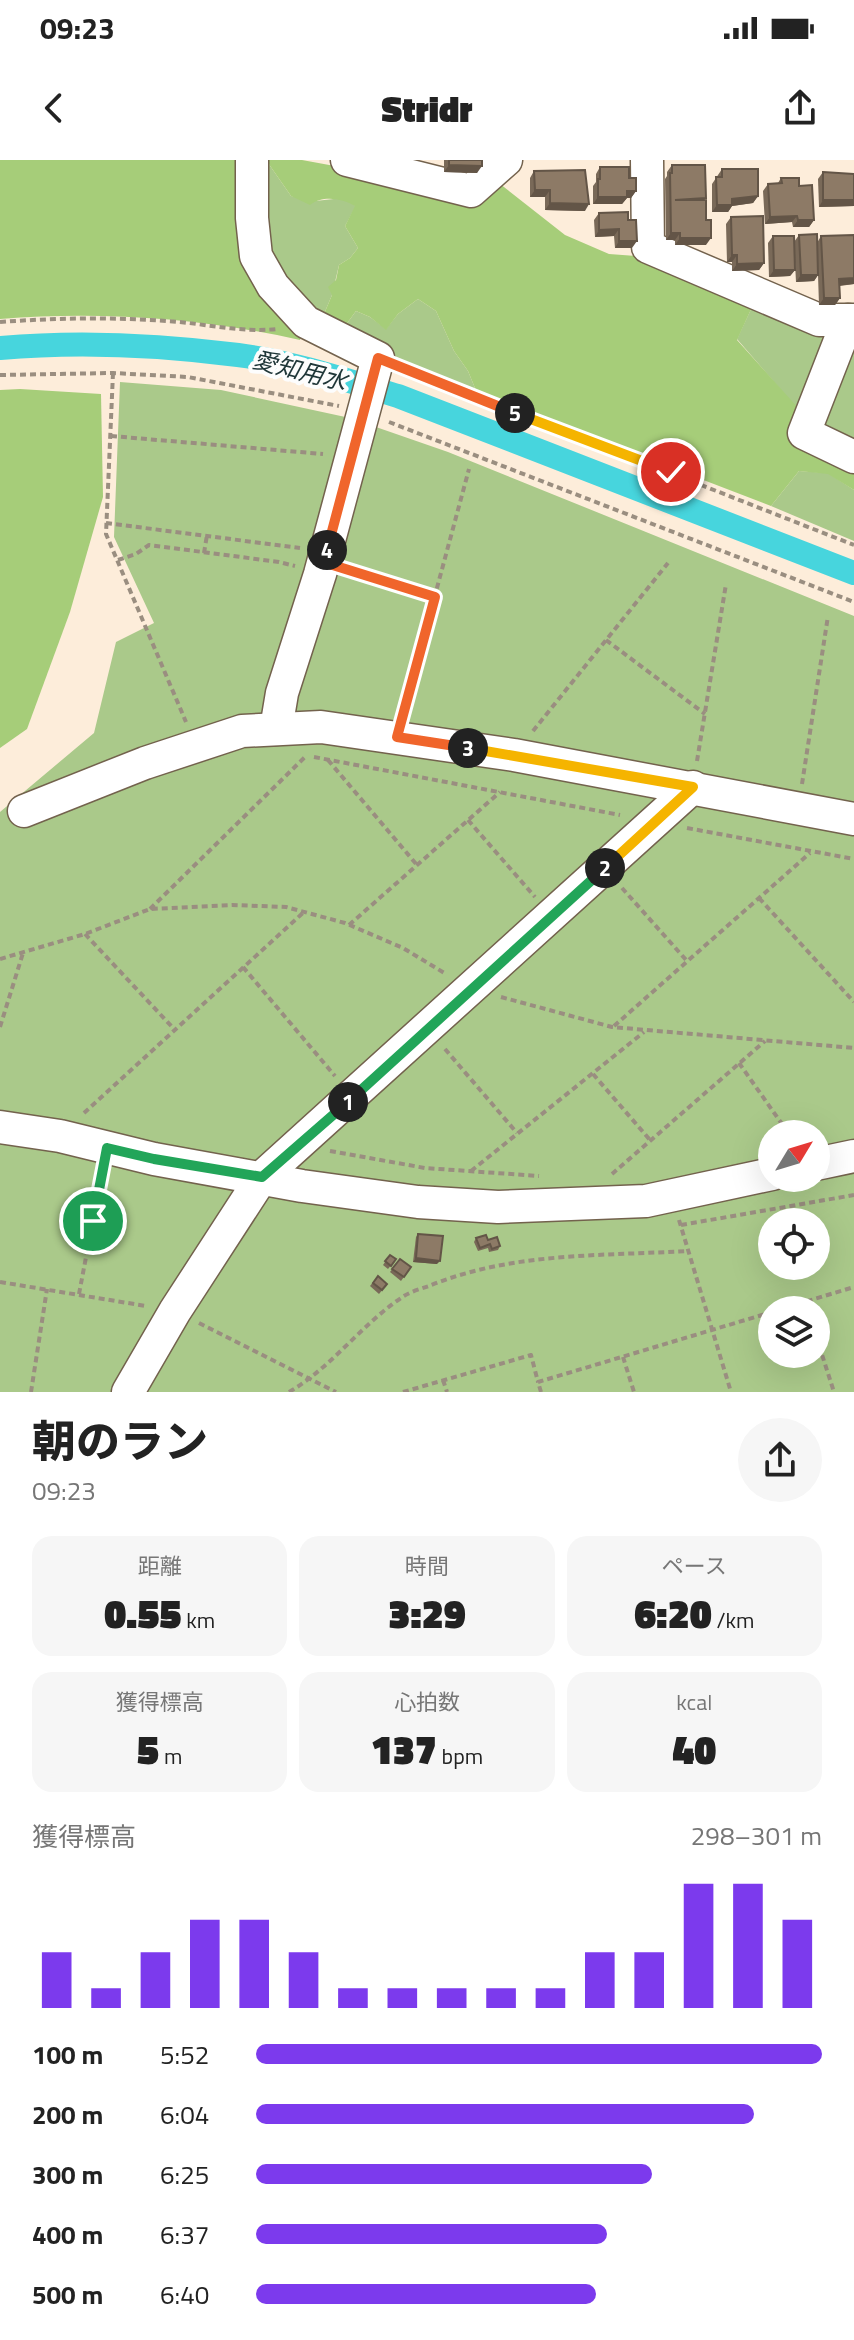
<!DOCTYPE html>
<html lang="ja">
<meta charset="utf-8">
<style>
:root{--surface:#fff;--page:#f6f6f6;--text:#222;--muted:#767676;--accent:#7c3aed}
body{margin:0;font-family:"Titillium Web","Noto Sans JP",sans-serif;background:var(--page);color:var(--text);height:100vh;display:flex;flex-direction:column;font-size:30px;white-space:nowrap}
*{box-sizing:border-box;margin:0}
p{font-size:26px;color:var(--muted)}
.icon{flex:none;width:44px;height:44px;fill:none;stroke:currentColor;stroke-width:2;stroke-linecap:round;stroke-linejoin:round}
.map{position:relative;height:1232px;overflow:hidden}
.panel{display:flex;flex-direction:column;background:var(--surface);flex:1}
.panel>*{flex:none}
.needle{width:52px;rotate:52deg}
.fabs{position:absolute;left:758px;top:960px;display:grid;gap:16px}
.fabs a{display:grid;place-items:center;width:72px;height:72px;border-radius:50%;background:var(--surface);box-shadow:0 8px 32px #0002;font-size:40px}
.pin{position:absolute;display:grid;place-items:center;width:68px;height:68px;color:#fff;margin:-34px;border:4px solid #fff;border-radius:50%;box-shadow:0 2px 8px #0007}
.km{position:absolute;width:40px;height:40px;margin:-20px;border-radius:50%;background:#222;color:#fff;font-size:22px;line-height:40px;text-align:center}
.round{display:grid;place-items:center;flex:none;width:84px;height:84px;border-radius:42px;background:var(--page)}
.head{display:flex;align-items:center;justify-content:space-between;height:136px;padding:0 32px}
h1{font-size:44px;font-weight:800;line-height:60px}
.metrics{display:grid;grid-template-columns:repeat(3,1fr);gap:12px;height:136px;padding:8px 32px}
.metrics div{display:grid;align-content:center;border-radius:20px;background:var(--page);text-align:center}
.metrics b{font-size:40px;font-weight:800}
.metrics small{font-size:22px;font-weight:400}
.metrics p{font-size:22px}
.chart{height:224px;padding:16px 32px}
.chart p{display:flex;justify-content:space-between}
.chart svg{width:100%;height:144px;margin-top:8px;stroke:var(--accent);stroke-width:6}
ul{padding:0 32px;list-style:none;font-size:26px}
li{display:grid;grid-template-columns:128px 96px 1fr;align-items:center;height:60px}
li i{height:20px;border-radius:10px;background:var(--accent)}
.status{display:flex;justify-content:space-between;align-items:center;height:56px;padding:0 40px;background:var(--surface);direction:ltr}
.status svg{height:22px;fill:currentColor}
header{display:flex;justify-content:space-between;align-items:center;height:104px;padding:0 32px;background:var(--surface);font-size:36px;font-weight:800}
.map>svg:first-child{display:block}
</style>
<div class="status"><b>09:23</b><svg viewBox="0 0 49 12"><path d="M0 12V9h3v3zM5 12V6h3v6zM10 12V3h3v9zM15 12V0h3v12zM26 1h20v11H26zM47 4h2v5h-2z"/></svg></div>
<header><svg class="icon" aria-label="back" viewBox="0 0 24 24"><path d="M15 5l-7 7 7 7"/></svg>Stridr<svg class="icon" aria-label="share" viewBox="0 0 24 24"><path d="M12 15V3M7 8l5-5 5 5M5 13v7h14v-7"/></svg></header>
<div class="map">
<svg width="854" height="1232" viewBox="0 0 854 1232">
<rect width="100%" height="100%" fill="#fdedda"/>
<g fill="#aac98a" fill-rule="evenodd">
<polygon points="266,0 291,36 315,41 343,38 356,46 345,66 358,88 350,98 339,105 332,135 321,161 268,103"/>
<polygon points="418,139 436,151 454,191 468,211 477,233 340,173 356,151 370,157 386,169 398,154"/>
<polygon points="753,145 815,169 830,179 801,253 737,179"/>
<polygon points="854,188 854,285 821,268"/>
<path d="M120,222L221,230L350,258L448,292L854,456V1232H0V652L94,573L116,482L154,463L114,377ZM772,974H816V1018H772ZM772,1062H816V1106H772ZM772,1150H816V1194H772Z"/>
<polygon points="799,311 828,313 854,330 854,381 771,346"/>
</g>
<g fill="#a6cd79">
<path d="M0,0H241L243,53L303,169L300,180C202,158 101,151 0,159Z"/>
<path d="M266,0H302L351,9L495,20L565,75L609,94L636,96L753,145L737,180L854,310V330L828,314L799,311L771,346L477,233L468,211L454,191L436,151L418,139L398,154L386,170L370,157L356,151L340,173L321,161L332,135L328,127L336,120L339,105L350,98L358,88L345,66L355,46C342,38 322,35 310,45L291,36Z"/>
<polygon points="20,229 101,234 103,337 70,452 27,569 0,588 0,230"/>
</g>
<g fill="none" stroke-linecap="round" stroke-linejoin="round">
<path stroke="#47d5dd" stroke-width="24" d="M0,188C78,181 160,185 238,195C292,202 346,220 398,236L854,413"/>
<g stroke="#73624d" stroke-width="35">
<g id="minor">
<polyline points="252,0 252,58 256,96 273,126 306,162 378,198 320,414 282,533 276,569"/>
<polyline points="347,0 471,31 506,0"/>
<polyline points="647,0 648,87 819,160 854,160"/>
<polyline points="848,160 804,273 854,297"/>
<polyline points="24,651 145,603 242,571 321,567 514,595 854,659"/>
<polyline points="0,967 60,976 154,999 302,1026 418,1042 498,1047 646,1041 772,1014"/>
<polyline points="816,1004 854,996"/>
<polyline points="128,1232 175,1151 262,1017 693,627"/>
</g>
</g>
<g stroke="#9a8e80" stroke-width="4" stroke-dasharray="6 4" stroke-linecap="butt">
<path d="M0,162C55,158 111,157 166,161C204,163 239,173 277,169"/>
<polyline points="403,208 854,385"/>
<polyline points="113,213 106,374 186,562"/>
<polyline points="0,215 113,213 188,217 339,246"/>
<polyline points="389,262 854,442"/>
<polyline points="111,276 323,294"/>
<polyline points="106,363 300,388"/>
<polyline points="204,393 207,375"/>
<polyline points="118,400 136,394 149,385 279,402 295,406"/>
<polyline points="348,410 435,437"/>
<polyline points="606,480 705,554"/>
<polyline points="403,554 469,309"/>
<polyline points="533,571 668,403"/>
<polyline points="314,597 620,655"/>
<polyline points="328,600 417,705"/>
<polyline points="697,601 726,424"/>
<polyline points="802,624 828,456"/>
<polyline points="468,660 535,737"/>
<polyline points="687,668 854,699"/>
<polyline points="622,728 687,801"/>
<polyline points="759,738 854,842"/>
<polyline points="150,749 306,596"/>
<polyline points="349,765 500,632"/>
<polyline points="85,774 175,870"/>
<polyline points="0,799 85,774 150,749 232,745 286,747 345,763 403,788 446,814"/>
<polyline points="243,807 335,916"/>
<polyline points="501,837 612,867 854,888"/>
<polyline points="614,866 810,693"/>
<polyline points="0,867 23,793"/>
<polyline points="445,889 517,973"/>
<polyline points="739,903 789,974"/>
<polyline points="593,914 650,980"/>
<polyline points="84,953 304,752"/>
<polyline points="330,991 425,1008 539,1016"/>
<polyline points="471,1011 644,872"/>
<polyline points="612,1014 765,881"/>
<polyline points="679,1060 731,1232"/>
<polyline points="681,1065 854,1035"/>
<polyline points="0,1122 146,1146"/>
<polyline points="79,1134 102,1013"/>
<polyline points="805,1142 807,1150"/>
<polyline points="778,1150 854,1127"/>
<polyline points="199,1163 336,1232"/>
<polyline points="816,1176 834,1232"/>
<polyline points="623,1197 634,1232"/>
<polyline points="443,1220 447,1232"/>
<polyline points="31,1232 47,1129"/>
<path d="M289,1232C332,1207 361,1165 401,1138C409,1132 420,1129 429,1126C511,1092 602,1096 689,1091"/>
<polyline points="403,1232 531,1195 538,1222"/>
<polyline points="541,1232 538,1222 772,1152"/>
</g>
<use href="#minor" stroke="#fff" stroke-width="32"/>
</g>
<g fill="#796958">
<polygon points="444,0 482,0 477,13 444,12"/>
<polygon points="672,5 705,40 706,85 675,85 675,80 666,80 665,19 667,16 667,12"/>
<polygon points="600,7 629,18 636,31 631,38 627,38 622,44 593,44 593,26 596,22 596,14"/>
<polygon points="722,9 758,36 753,43 732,46 728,52 712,52 712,24"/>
<polygon points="534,11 585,51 545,50 545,37 530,37 530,18"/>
<polygon points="823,12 854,14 854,46 819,47 818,19"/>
<polygon points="781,18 799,26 814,60 809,67 793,67 792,62 765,64 763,31 768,24 778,23"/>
<polygon points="628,52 632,88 615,88 614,76 595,77 594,60 599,53"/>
<polygon points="731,57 764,103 759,110 732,111 732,102 727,102 726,64"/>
<polygon points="799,75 817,83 821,76 854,75 854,124 840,126 840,138 835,145 819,145 818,115 814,121 796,122 794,82"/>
<polygon points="773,76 795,110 790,116 769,117 768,83"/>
<polygon points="418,1074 437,1104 413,1102 416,1077"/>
<polygon points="476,1078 488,1080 500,1086 498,1090 489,1092 488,1088 478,1091 474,1082"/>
<polygon points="390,1095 396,1099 388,1109 383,1105"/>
<polygon points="400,1099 411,1107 401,1121 390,1112"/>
<polygon points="378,1116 387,1124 379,1134 370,1126"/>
</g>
<g fill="#635547">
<polygon points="449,5 482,6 477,13 444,12"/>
<polygon points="535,30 550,30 545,37 530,37"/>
<polygon points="627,31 636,31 631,38 627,38 622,44 593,44 598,37"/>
<polygon points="758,36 753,43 732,46 728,52 712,52 717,45 732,39"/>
<polygon points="823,40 854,40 854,46 819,47"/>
<polygon points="550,43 589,44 585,51 545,50"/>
<polygon points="797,56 792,62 765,64 770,57"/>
<polygon points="798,60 814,60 809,67 793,67"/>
<polygon points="619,69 614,76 595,77 599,70"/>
<polygon points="671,73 680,73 675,80 666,80"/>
<polygon points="680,78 711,78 706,85 675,85"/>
<polygon points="619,81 637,81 632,88 615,88"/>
<polygon points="732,95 737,95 732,102 727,102"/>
<polygon points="764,103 759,110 732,111 737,104"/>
<polygon points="774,110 795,110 790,116 769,117"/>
<polygon points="801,115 818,115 814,121 796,122"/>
<polygon points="854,118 854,124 834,126 839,119"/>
<polygon points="824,138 840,138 835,145 819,145"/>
<polygon points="416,1098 440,1101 437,1104 413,1102"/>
</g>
<g fill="#8d7a66" stroke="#635547" stroke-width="2">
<polygon points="449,0 482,0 482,6 449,5"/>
<polygon points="672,5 705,5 706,38 675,40 706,40 706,60 711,60 711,78 680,78 680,73 671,73 670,13 672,13"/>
<polygon points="600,7 629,7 629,18 636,18 636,31 627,31 627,37 598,37 598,19 600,19"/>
<polygon points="722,9 758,9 758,36 732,39 732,45 717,45 716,17 722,17"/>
<polygon points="585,10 589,44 550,43 550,30 535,30 534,11"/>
<polygon points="823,12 854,14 854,40 823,40"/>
<polygon points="781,18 799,18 799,26 812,25 814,60 798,60 797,56 770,57 768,24 782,23"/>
<polygon points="628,52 628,60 636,60 637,81 619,81 619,69 599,70 599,53"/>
<polygon points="763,56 764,103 737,104 737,95 732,95 731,57"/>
<polygon points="817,74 818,115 801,115 799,75"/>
<polygon points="854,75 854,118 839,119 840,138 824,138 821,76"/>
<polygon points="773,76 794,76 795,110 774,110"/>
<polygon points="418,1074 443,1076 440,1101 416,1098"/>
<polygon points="486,1075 488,1080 497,1077 500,1086 492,1089 490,1084 480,1088 476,1078"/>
<polygon points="390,1095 396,1099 391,1106 385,1101"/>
<polygon points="400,1099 411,1107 404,1117 392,1109"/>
<polygon points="378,1116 387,1124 382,1130 373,1123"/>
</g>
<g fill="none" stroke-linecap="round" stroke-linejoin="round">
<g stroke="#fff" stroke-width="16">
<polyline id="split-1" points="93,1061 107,988 154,999 262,1017 348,942"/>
</g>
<g stroke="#fff" stroke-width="16">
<polyline id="split-2" points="348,942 605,708"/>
</g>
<g stroke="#fff" stroke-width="16">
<polyline id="split-3" points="468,588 693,627 605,708"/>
</g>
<g stroke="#fff" stroke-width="16">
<polyline id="split-4" points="327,390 323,402 435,437 397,577 468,588"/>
</g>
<g stroke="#fff" stroke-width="16">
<polyline id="split-5" points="327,390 378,198 515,253"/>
</g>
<g stroke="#fff" stroke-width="16">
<polyline id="split-6" points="515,253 671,312"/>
</g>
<use href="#split-1" stroke="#22a559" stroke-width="10"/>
<use href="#split-2" stroke="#22a559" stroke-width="10"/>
<use href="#split-3" stroke="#f5b400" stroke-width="10"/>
<use href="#split-4" stroke="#f0652b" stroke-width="10"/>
<use href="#split-5" stroke="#f0652b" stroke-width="10"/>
<use href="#split-6" stroke="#f5b400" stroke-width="10"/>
</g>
<g text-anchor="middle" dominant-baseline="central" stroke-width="8" stroke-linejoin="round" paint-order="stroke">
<g font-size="24" font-style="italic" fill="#203739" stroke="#fdfdfd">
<text transform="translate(300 210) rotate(14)">愛知用水</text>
</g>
</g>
</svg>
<div class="fabs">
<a><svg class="needle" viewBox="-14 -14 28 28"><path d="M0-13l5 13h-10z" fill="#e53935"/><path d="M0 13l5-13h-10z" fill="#767676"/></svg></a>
<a><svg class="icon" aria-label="locate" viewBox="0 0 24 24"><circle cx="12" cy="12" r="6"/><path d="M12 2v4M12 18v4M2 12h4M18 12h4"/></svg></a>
<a><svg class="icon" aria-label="layers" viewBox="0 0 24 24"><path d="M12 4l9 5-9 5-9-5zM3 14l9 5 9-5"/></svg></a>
</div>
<div class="pin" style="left:93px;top:1061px;background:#1e9e55"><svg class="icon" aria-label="arrive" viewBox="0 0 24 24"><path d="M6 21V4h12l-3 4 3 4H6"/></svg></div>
<div class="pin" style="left:671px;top:312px;background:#d93025"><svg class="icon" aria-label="check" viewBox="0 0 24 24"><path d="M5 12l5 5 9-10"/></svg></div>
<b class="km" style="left:348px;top:942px">1</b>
<b class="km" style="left:605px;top:708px">2</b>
<b class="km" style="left:468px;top:588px">3</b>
<b class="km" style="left:327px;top:390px">4</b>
<b class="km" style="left:515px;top:253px">5</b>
</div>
<section class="panel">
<div class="head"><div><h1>朝のラン</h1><p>09:23</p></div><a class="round"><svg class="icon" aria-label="share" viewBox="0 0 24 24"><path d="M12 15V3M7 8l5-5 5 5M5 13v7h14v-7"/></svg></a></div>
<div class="metrics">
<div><p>距離</p><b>0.55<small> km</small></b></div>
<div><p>時間</p><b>3:29</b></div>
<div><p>ペース</p><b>6:20<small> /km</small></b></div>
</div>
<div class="metrics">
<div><p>獲得標高</p><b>5<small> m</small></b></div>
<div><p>心拍数</p><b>137<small> bpm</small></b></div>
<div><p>kcal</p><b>40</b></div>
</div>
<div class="chart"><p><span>獲得標高</span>298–301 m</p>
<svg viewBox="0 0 160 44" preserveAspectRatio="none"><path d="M5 44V27M15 44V38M25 44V27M35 44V17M45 44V17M55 44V27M65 44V38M75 44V38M85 44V38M95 44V38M105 44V38M115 44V27M125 44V27M135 44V6M145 44V6M155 44V17"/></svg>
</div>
<ul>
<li><b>100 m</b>5:52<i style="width:100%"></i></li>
<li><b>200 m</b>6:04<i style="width:88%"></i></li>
<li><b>300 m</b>6:25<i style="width:70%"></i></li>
<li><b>400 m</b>6:37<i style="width:62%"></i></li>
<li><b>500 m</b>6:40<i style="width:60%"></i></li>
</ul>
</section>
